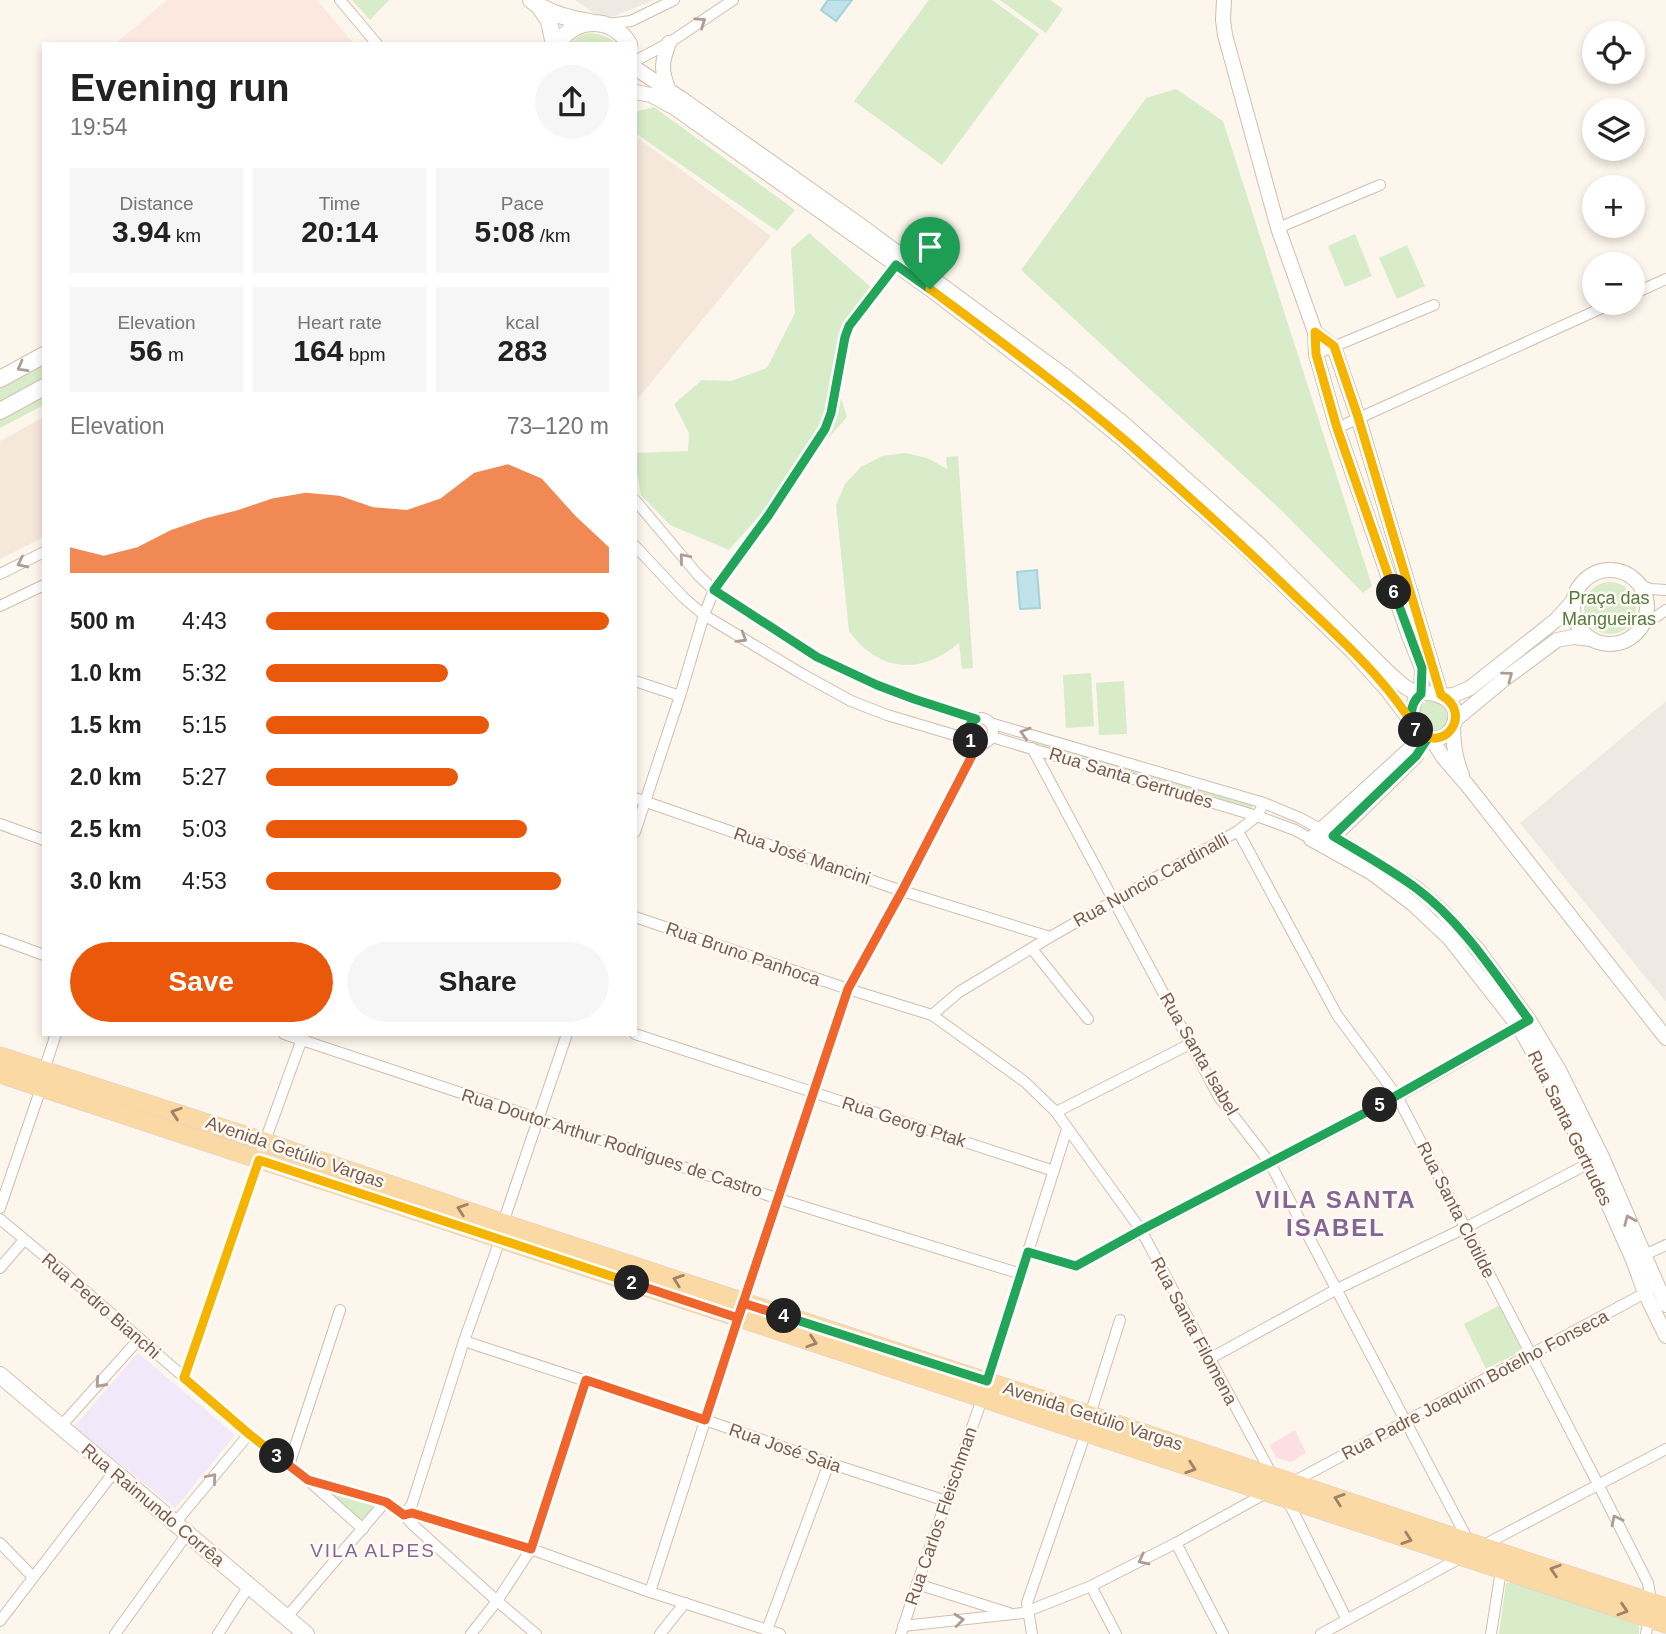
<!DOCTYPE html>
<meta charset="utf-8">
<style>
:root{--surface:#fff;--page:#f6f6f6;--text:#222;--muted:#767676;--accent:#ea580c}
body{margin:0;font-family:Helvetica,sans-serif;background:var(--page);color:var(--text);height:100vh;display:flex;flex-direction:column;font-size:26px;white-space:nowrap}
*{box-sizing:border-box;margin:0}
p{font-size:23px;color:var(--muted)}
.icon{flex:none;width:38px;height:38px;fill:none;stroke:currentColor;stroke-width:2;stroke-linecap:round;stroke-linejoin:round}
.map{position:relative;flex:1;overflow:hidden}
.panel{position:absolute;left:42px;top:42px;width:595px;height:994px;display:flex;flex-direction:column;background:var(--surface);border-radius:0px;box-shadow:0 4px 10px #0003}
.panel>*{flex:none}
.fabs{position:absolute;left:1582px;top:21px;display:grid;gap:14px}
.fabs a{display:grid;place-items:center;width:63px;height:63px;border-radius:50%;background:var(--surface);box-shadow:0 4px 10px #0003;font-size:35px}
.pin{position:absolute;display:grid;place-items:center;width:60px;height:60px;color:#fff;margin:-72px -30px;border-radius:50% 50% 50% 0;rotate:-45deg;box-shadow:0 0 7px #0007}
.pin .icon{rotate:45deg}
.km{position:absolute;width:35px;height:35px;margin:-18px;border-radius:50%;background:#222;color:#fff;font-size:19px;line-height:35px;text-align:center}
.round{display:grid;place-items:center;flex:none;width:74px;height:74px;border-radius:37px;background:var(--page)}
.headline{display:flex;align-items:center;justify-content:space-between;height:119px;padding:0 28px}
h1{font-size:38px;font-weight:800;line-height:52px}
.stats{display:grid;grid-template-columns:repeat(3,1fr);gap:10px;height:119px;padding:7px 28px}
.stats div{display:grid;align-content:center;border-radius:0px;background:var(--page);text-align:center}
.stats b{font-size:30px;font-weight:800}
.stats small{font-size:19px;font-weight:400}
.stats p{font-size:19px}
.chart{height:196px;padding:14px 28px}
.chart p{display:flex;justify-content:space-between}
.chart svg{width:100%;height:126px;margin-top:7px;fill:var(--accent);opacity:.7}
.button{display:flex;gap:14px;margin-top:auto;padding:14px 28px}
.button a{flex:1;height:80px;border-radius:42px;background:var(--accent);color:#fff;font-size:28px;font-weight:800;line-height:80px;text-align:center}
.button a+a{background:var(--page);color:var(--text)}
ul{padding:0 28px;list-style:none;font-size:23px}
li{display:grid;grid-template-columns:112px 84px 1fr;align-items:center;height:52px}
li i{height:18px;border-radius:9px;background:var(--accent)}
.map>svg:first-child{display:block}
</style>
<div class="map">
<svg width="1666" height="1634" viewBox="0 0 1666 1634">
<rect width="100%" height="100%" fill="#fdf6ec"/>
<g fill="#f5e8da">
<polygon points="635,136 771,236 635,402"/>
<polygon points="44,417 44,537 0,559 0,441"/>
</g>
<polygon fill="#fde8e0" points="167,0 317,0 354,44 115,44"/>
<g fill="#efe9e4">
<polygon points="575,0 654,0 604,20"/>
<polygon points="1666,701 1666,1002 1520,823"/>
</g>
<polygon fill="#f3e8fa" points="138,1353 235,1435 175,1508 74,1427"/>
<polygon fill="#fbdfe3" points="1295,1430 1306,1453 1291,1462 1276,1458 1270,1445"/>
<g fill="#d8ecc9">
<polygon points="352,0 389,0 370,20"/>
<polygon points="929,0 992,0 1039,34 942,165 854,101"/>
<polygon points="1000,0 1050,0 1063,9 1046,33"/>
<path d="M590,33C601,34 608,36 617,44H569L580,35Z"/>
<polygon points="1176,89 1223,121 1372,586 1363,593 1281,510 1021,270 1146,98"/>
<polygon points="654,107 795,210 777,231 635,133 635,112"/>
<polygon points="809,233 879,294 852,326 839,392 847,417 729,550 670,525 641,495 635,462 635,453 688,451 689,433 674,404 702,380 731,381 767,368 795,313 791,249"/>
<polygon points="1355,234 1372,276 1345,287 1328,246"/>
<polygon points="1407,245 1425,286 1397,299 1379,258"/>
<polygon points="44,361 44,377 0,401 0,385"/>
<polygon points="44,396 42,406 0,428 0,420"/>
<path d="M905,453L927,458L947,469L946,457L958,456L973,668L962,669L959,643C922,675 879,673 849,631L836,505L845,484L861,467L882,456Z"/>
<circle cx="1610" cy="608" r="26"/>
<polygon points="1091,673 1094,726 1066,728 1063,675"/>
<polygon points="1124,681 1127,734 1099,735 1096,683"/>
<circle cx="1433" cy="716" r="16"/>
<polygon points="1035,740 1253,805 1252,808 1249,810 1036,747 1034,743"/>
<polygon points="1500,1305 1521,1349 1520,1352 1486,1369 1464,1324"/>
<polygon points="332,1491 371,1503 373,1508 364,1520 360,1520 332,1494"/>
<polygon points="1511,1582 1639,1625 1639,1634 1499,1634 1506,1583"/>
</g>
<g fill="#bfe3e8" stroke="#a5d3da" stroke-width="2">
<polygon points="828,0 852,0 836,21 821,10"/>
<polygon points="1037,570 1040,608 1020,609 1017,572"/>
</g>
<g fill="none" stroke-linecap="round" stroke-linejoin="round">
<g stroke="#d1beb0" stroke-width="12">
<g id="minor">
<polyline points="340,0 377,44"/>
<polyline points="608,24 631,21 674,0"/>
<polyline points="635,61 669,43 733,0"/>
<polyline points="1278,228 1380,185"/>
<polyline points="1633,294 1666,279"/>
<polyline points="1316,354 1434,305"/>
<polyline points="1337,428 1613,303"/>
<polyline points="635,500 698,575 714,590 817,657 877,685 914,700 976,719"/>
<polyline points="635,546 684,598 704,615 802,674 851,701 887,715 968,739"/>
<polyline points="0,574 44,552"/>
<polyline points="1639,585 1651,589 1666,590"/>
<polyline points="0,606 44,585"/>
<polyline points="1641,627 1666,610"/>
<polyline points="635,681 680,696"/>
<circle cx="980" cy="731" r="13"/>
<polyline points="990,723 1264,803 1300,818 1322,830"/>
<polyline points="992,737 1257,816 1295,830 1311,839"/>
<polyline points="1032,748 1219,1097 1270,1163 1469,1542"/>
<polyline points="635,798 902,891 1050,937"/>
<polyline points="0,824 44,840"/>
<polyline points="1238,831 1337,1015 1397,1096 1598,1484 1648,1583 1651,1602 1646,1634"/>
<polyline points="635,832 680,696 704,615 714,590 768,516 825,429 831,413 845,336 849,326 896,265"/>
<polyline points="635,917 848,989 932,1015 1025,1082 1056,1112 1141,1230 1272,1475"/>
<polyline points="0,939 44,955"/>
<polyline points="1032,949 1088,1019"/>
<polyline points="932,1015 959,992 1050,937 1238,831 1257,816 1264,803"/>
<polyline points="284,1034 779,1199 1021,1274"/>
<polyline points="635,1034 1054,1171"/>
<polyline points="44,1070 56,1034"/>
<polyline points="1056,1112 1190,1044"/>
<polyline points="0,1208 41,1088"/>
<polyline points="0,1219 60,1269 249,1434 308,1480 363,1529"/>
<polyline points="503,1223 567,1034"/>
<polyline points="500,1240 464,1341 412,1504 404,1515 412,1524 497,1601 536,1634"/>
<path d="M1028,1252L1076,1267C1224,1184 1379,1113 1524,1023"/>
<polyline points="1640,1257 1666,1245"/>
<polyline points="0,1268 24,1240"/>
<polyline points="464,1341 705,1420 829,1463 946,1501"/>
<polyline points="1209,1359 1337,1289 1465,1228 1597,1159"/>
<polyline points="184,1378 265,1141 303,1036"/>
<polyline points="987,1381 1067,1129"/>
<polyline points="1090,1415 1120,1320"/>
<polyline points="61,1426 139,1339"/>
<polyline points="289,1465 340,1310"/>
<polyline points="308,1480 385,1502 404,1515 412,1513 531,1549 650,1592 780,1634"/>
<polyline points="1293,1482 1645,1293 1651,1288"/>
<polyline points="1285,1498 1292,1509 1347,1620"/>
<polyline points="175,1523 249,1434"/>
<polyline points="0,1543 33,1577"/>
<polyline points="1176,1543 1223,1634"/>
<polyline points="1482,1546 1666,1449"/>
<polyline points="917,1584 1009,1613"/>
<polyline points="1091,1586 1116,1634"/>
<polyline points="650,1592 743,1303 848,989 902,891 978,744"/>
<polyline points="286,1618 385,1502"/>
<polyline points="0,1621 114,1472"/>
<polyline points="903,1626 1023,1613 1091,1586 1176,1543 1268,1492"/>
<polyline points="767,1630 829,1463"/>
<polyline points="115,1634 187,1534"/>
<polyline points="218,1634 249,1586"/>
<polyline points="471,1634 497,1601 531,1549 586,1380"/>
<polyline points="660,1634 685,1603"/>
<polyline points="901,1634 917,1584 982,1399"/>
<polyline points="1032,1634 1027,1603 1086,1432"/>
<polyline points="1321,1634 1462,1557"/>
<polyline points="1491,1634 1501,1570"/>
</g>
</g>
<g stroke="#d1beb0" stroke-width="16">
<g id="tertiary">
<polyline points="1224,0 1223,20 1225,35 1278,228 1315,332 1316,354 1337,428 1409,636 1422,668 1421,693"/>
<polyline points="635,68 682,99 860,225 1065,376 1123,423 1259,544 1389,673 1404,686 1418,695"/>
<path d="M669,91C661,71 661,63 669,43"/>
<polyline points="635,92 651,95 675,108 930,289 1075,400 1126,442 1241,544 1352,651 1388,691 1412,723"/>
<polyline points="1315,332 1334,347 1358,417 1441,695"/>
<circle cx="1610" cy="607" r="37"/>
<path d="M1421,693C1438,692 1462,701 1454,724C1445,750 1405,739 1413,707C1414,701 1416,697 1421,693Z"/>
<polyline points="1442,696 1454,695 1470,688 1556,620 1573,601"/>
<polyline points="1456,719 1503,680 1557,640 1573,637 1591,639"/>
<path d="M1453,726C1453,744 1455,759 1462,775"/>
<polyline points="1421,735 1411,748 1311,839 1372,873 1413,904 1450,939 1519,1027 1556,1093 1590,1163 1633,1260 1645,1293 1666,1336"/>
<polyline points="1431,738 1443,757 1468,786 1666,1038"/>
<polyline points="1322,830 1416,888 1441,910 1477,949 1529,1020 1559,1070 1602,1157 1666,1305"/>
<polyline points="1328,842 1416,756"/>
</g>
</g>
<g stroke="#d6c0b0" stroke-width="18">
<g id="secondary">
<path d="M531,0C547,13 570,19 590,22"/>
<polyline points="539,6 549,21 554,44"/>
<path d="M558,44C574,16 613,16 629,44"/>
<polyline points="0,379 44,355"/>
<polyline points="0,411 44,387"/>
<polyline points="0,1375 306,1634"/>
</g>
</g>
<g stroke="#dad1cd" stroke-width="19">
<g id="primary">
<polyline points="0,1056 254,1138 515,1227 1090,1415 1469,1542 1666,1607"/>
<polyline points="0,1074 1666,1624"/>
</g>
</g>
<use href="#minor" stroke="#fff" stroke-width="10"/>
<use href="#tertiary" stroke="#fff" stroke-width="14"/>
<use href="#secondary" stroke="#fff" stroke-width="16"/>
<use href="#primary" stroke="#fbd9a5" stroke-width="18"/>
</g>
<defs><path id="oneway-chevron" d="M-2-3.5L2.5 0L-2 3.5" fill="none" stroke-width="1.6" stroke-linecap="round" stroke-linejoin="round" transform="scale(1.75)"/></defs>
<g stroke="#af9d94">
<use href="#oneway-chevron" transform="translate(701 22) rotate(-34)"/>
<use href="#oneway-chevron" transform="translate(22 367) rotate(151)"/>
<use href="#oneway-chevron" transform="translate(684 558) rotate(-130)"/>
<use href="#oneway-chevron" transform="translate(22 563) rotate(154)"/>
<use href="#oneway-chevron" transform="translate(742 638) rotate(31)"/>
<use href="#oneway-chevron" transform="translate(1508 676) rotate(-37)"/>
<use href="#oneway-chevron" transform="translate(1025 733) rotate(-164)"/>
<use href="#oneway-chevron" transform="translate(1629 1220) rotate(-113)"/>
<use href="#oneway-chevron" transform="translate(100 1383) rotate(132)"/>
<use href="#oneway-chevron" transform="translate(212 1478) rotate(-50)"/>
<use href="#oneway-chevron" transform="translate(1616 1520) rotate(-117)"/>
<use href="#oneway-chevron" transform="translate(1143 1560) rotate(153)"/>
<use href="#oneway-chevron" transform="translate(959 1620) rotate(-6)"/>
</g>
<g stroke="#a18267">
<use href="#oneway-chevron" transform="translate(176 1113) rotate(-162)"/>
<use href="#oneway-chevron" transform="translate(462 1209) rotate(-161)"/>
<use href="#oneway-chevron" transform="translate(678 1280) rotate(-161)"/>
<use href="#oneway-chevron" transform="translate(812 1342) rotate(18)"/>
<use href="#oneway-chevron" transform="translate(1191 1468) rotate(19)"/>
<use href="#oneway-chevron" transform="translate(1339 1499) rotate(-161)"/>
<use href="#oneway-chevron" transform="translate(1407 1539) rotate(19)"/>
<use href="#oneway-chevron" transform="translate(1555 1570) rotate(-162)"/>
<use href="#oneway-chevron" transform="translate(1623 1610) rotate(18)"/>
</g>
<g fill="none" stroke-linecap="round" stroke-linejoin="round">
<g stroke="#fff" stroke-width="14">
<path id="split-1" d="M930,289L896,265L849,326L845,337L831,413L825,429L768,516L714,590L817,657L877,685L914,699L976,719C968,725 966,729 968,739L971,741"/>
</g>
<g stroke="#fff" stroke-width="14">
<polyline id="split-2" points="632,1283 738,1318 848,989 902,891 978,744 971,741"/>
</g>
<g stroke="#fff" stroke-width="14">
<polyline id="split-3" points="277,1456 249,1434 184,1378 259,1160 632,1283"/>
</g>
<g stroke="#fff" stroke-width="14">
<polyline id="split-4" points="277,1456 308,1480 386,1502 404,1515 412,1513 531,1549 586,1380 705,1420 743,1303 784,1316"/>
</g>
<g stroke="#fff" stroke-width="14">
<polyline id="split-5" points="784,1316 987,1381 1028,1252 1076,1266 1141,1230 1380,1105"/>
</g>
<g stroke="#fff" stroke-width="14">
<path id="split-6" d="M1380,1105L1529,1020C1495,974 1463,923 1416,888C1390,869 1361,853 1333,836L1416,756L1428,738C1409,730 1406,707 1421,694L1422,668L1394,592"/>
</g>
<g stroke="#fff" stroke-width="14">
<path id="split-7" d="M1394,592L1337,428L1316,354L1315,332L1334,346L1358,417L1441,695C1474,713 1444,756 1416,730"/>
</g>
<g stroke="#fff" stroke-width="14">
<path id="split-8" d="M930,289C997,339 1064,388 1127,442C1183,491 1238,541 1292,593C1334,633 1387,679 1416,730"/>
</g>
<use href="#split-1" stroke="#22a559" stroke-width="9"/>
<use href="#split-2" stroke="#f0652b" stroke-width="9"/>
<use href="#split-3" stroke="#f5b400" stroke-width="9"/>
<use href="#split-4" stroke="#f0652b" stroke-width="9"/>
<use href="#split-5" stroke="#22a559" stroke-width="9"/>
<use href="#split-6" stroke="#22a559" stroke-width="9"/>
<use href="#split-7" stroke="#f5b400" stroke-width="9"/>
<use href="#split-8" stroke="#f5b400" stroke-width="9"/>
</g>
<g text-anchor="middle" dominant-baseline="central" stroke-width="5" stroke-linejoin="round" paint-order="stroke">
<g font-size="18" fill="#537a41" stroke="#fffaf3">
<text x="1609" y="598">Praça das<tspan x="1609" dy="21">Mangueiras</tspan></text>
</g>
<g font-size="18" fill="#7a5c4d" stroke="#fffaf3">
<text transform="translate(1131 778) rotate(17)">Rua Santa Gertrudes</text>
<text transform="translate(802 856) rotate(19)">Rua José Mancini</text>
<text transform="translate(1151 880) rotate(-29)">Rua Nuncio Cardinalli</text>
<text transform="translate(743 954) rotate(19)">Rua Bruno Panhoca</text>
<text transform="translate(1199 1054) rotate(60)">Rua Santa Isabel</text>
<text transform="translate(904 1122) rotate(18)">Rua Georg Ptak</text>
<text transform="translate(1570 1128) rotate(64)">Rua Santa Gertrudes</text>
<text transform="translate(612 1143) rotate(18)">Rua Doutor Arthur Rodrigues de Castro</text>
<text transform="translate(295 1152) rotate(19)">Avenida Getúlio Vargas</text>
<text transform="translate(1456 1210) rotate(63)">Rua Santa Clotilde</text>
<text transform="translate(101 1306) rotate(41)">Rua Pedro Bianchi</text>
<text transform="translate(1194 1331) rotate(62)">Rua Santa Filomena</text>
<text transform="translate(1475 1385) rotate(-28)">Rua Padre Joaquim Botelho Fonseca</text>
<text transform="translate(1093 1416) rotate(18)">Avenida Getúlio Vargas</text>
<text transform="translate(785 1448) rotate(19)">Rua José Saia</text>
<text transform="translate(153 1505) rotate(40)">Rua Raimundo Corrêa</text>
<text transform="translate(941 1516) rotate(-71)">Rua Carlos Fleischman</text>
</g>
<g font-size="19" letter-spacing="2" fill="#846695" stroke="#fffaf3">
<text x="373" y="1550">VILA ALPES</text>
</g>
<g font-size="24" font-weight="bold" letter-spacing="2" fill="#846695" stroke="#fffaf3">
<text x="1336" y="1199">VILA SANTA<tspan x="1336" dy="28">ISABEL</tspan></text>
</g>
</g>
</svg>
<div class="fabs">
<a><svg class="icon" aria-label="locate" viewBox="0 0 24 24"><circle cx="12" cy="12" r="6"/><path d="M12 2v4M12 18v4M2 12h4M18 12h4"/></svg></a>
<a><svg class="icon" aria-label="layers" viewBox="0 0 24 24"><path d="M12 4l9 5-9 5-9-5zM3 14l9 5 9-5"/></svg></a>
<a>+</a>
<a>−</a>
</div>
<div class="pin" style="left:930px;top:289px;background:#1e9e55"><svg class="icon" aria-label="arrive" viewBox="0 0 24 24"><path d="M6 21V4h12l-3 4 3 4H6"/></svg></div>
<b class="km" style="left:971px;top:741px">1</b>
<b class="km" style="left:632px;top:1283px">2</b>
<b class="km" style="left:277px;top:1456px">3</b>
<b class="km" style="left:784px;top:1316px">4</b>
<b class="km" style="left:1380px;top:1105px">5</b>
<b class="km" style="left:1394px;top:592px">6</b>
<b class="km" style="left:1416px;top:730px">7</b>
<section class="panel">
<div class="headline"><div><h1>Evening run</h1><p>19:54</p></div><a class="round"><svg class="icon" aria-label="share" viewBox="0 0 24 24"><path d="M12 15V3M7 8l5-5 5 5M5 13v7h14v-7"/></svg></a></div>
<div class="stats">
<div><p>Distance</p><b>3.94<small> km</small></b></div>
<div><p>Time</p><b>20:14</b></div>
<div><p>Pace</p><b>5:08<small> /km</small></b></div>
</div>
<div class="stats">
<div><p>Elevation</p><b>56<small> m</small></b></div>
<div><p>Heart rate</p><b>164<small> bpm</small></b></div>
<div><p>kcal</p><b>283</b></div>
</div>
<div class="chart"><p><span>Elevation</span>73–120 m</p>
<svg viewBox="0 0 160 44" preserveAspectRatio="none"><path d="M0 44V35L10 38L20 35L30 29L40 25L50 22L60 18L70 16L80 17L90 21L100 22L110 18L120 9L130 6L140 11L150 24L160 35V44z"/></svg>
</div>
<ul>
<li><b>500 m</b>4:43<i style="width:100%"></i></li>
<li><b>1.0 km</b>5:32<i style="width:53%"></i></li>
<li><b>1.5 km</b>5:15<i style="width:65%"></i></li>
<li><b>2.0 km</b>5:27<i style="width:56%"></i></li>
<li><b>2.5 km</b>5:03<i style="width:76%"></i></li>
<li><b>3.0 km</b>4:53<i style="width:86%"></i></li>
</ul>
<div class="button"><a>Save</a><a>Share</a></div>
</section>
</div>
